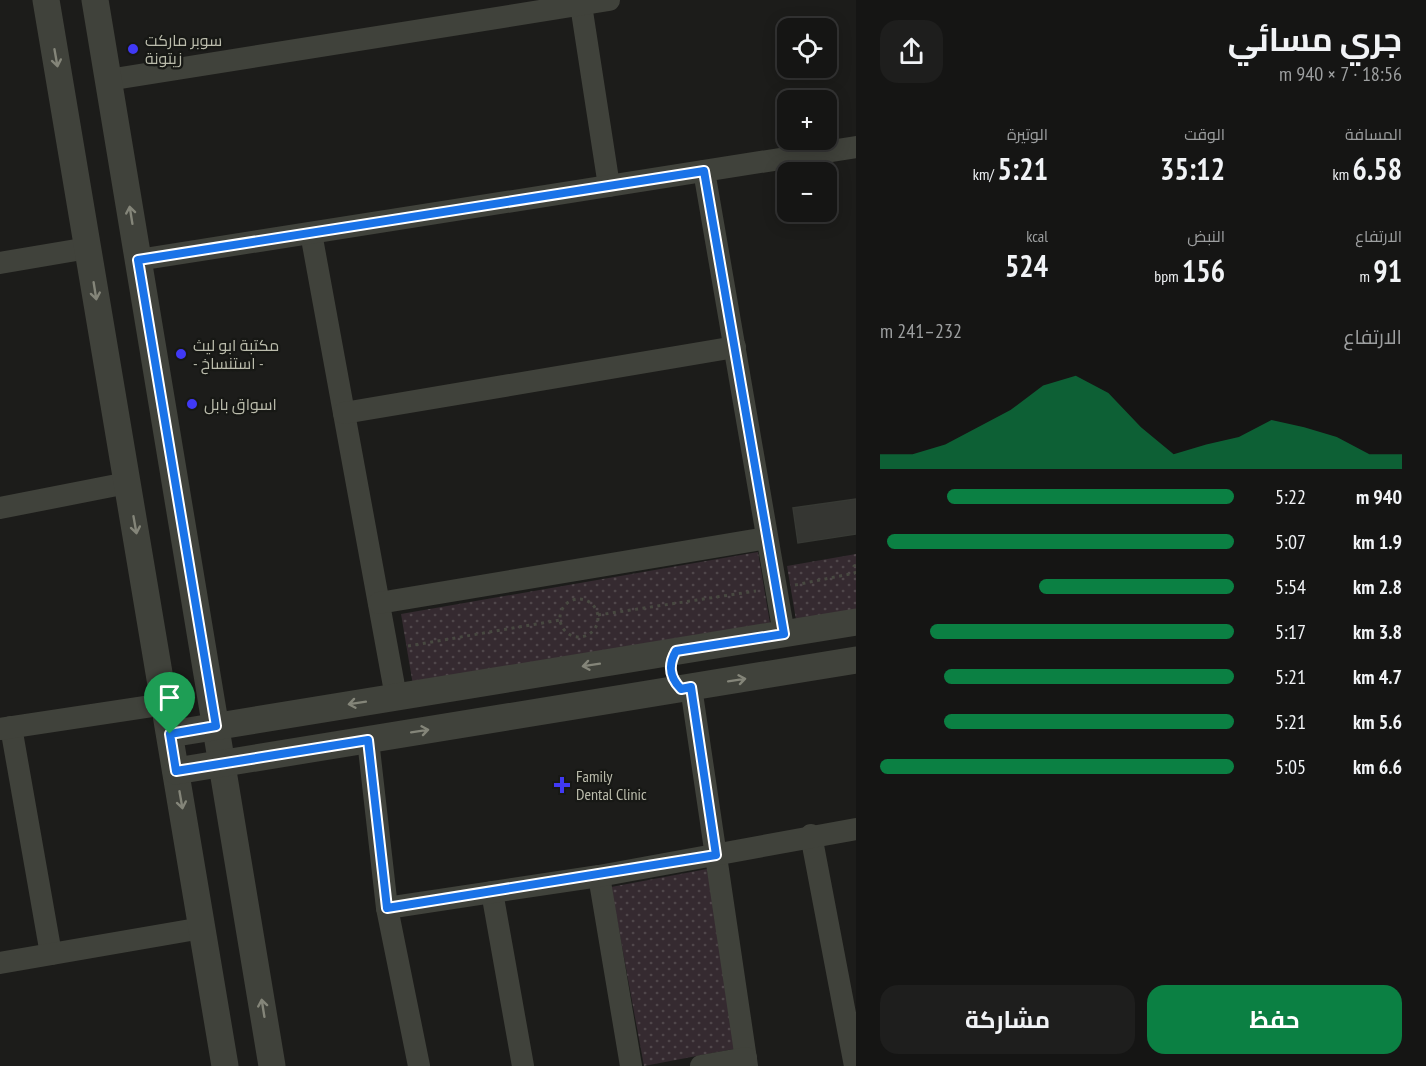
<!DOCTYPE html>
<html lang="ar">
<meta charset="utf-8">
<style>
:root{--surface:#151514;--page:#1e1e1d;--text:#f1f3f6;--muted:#9d9fa0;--line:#343434;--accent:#0b8043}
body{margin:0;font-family:"PT Sans Narrow",Cairo,sans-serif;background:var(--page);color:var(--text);direction:rtl;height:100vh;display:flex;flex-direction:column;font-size:22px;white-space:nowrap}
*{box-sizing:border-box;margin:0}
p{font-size:20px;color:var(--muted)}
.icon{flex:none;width:33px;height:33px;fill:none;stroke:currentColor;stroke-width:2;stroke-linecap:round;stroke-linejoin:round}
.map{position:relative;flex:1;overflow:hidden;direction:ltr}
.side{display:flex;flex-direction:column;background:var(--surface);width:570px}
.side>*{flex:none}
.tools{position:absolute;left:777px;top:18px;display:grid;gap:12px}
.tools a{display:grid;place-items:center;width:60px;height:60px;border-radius:12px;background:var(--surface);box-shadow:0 3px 15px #0003,0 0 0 2px var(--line);font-size:30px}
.pin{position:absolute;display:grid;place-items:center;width:51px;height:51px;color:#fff;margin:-62px -26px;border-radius:50% 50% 50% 0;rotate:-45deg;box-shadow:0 0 6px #0007}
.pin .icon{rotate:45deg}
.round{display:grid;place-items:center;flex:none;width:63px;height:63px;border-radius:18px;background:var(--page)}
.headline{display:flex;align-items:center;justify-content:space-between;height:102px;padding:0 24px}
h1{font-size:33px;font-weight:700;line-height:45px}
.stats{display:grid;grid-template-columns:repeat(3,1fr);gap:9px;height:102px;padding:6px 24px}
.stats div{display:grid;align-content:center}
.stats b{font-size:30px;font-weight:700}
.stats small{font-size:16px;font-weight:400}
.stats p{font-size:16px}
.chart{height:168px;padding:12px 24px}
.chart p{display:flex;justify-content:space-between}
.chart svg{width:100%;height:108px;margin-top:6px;fill:var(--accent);opacity:.7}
.button{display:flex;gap:12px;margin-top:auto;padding:12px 24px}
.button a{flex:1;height:69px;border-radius:18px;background:var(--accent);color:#fff;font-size:24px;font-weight:700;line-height:69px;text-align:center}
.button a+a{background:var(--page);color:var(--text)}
ul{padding:0 24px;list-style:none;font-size:20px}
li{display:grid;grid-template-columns:96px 72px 1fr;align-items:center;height:45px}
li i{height:15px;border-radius:8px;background:var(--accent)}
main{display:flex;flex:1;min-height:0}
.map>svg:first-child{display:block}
</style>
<main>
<section class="side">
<div class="headline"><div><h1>جري مسائي</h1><p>18:56 · 7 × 940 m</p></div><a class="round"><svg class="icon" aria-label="share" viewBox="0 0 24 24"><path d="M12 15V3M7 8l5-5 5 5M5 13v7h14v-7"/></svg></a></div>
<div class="stats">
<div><p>المسافة</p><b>6.58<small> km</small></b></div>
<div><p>الوقت</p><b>35:12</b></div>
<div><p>الوتيرة</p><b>5:21<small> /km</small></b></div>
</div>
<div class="stats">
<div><p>الارتفاع</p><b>91<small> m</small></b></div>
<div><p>النبض</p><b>156<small> bpm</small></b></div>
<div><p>kcal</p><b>524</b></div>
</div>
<div class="chart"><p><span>الارتفاع</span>232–241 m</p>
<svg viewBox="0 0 160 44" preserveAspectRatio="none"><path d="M0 44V38L10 38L20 34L30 27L40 20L50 10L60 6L70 13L80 27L90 38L100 34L110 31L120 24L130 27L140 31L150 38L160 38V44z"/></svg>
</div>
<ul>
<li><b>940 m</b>5:22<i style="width:81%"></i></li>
<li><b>1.9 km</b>5:07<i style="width:98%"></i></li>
<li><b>2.8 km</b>5:54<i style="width:55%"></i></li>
<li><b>3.8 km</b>5:17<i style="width:86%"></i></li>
<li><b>4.7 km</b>5:21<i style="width:82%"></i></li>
<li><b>5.6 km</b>5:21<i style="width:82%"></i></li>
<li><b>6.6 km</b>5:05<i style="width:100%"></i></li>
</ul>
<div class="button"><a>حفظ</a><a>مشاركة</a></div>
</section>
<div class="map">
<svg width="856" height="1066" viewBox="0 0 856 1066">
<defs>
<pattern id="green-dots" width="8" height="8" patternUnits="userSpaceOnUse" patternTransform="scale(1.5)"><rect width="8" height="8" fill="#352a30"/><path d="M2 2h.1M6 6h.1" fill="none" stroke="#50474b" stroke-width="1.8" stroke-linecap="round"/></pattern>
</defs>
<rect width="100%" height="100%" fill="#1c1c1a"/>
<g fill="url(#green-dots)">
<polygon points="758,552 770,623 413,685 401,614"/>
<polygon points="856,554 856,610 796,620 787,566"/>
<polygon points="707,869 739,1048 644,1066 611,887"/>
</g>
<polygon fill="#353632" stroke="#373934" stroke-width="1.5" points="856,499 856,534 798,543 793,508"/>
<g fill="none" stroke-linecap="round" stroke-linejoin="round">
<g stroke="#484941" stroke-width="3" stroke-dasharray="3 4.5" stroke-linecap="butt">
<polyline points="856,565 854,566 856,577"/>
<polyline points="795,585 855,573"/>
<circle cx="579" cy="618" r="19"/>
<polyline points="598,615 756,591"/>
<polyline points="408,646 560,620"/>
</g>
<g stroke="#40423b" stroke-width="22">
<polyline points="581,5 609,186"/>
<polyline points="108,80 609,0"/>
<polyline points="704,171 784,634"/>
<polyline points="311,233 396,697"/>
<polyline points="138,260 856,147"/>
<polyline points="0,263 88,248"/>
<polyline points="344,413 735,347"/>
<polyline points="0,508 127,483"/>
<polyline points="379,603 767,538"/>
<polyline points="691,687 747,1066"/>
<polyline points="11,727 51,954"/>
<polyline points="0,729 165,704"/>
<polyline points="368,740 387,908 419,1066"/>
<polyline points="811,835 855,1066"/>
<polyline points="599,876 631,1066"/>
<polyline points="492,892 523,1066"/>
<polyline points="387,908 599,876 856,829"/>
<polyline points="0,963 202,928"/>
<polyline points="701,1066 746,1058"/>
</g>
<g stroke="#40423b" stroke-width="27">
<polyline points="46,0 225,1066"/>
<polyline points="95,0 272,1066"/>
<polyline points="170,734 856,622"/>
<polyline points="176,771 856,660"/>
</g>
</g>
<defs><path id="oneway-shaft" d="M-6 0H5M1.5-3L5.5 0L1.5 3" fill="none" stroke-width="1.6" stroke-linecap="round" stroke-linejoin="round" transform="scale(1.5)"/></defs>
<g stroke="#848579">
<use href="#oneway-shaft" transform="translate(56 58) rotate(80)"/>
<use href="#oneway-shaft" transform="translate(131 215) rotate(-99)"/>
<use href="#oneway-shaft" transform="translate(95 291) rotate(81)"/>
<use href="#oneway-shaft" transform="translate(135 525) rotate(80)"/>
<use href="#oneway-shaft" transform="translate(591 665) rotate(171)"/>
<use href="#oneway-shaft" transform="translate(737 680) rotate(-9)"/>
<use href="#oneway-shaft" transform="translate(357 703) rotate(171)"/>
<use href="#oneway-shaft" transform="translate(420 731) rotate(-9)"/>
<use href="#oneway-shaft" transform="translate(181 800) rotate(80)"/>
<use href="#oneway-shaft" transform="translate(263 1008) rotate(-99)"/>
</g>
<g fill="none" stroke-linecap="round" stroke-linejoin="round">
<g stroke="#fff" stroke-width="12">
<path id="route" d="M704,171L784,634L676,651C668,665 669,677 681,689L691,687L716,855L387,908L368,740L176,771L170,734L216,726L138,260Z"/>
</g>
<use href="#route" stroke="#1a73e8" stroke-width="8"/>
</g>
<g fill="#4039f5" stroke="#171815" stroke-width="2">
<circle cx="133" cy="49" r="6"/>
<circle cx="181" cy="354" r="6"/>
<circle cx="192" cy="404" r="6"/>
<path d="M559 776h6v6h6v6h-6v6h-6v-6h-6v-6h6z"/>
</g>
<g text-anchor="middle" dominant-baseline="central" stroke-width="4.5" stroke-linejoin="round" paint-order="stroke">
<g font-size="16" fill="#bbbcac" stroke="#171815" text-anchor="start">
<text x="145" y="40">سوبر ماركت<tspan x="145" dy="18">زيتونة</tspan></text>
<text x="193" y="345">مكتبة ابو ليث<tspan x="193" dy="18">- استنساخ -</tspan></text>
<text x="204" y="404">اسواق بابل</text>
<text x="576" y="776">Family<tspan x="576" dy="18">Dental Clinic</tspan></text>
</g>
</g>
</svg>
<div class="tools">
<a><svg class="icon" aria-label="locate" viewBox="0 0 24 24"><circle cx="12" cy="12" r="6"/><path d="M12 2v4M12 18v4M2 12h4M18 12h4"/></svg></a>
<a>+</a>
<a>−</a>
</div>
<div class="pin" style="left:170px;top:734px;background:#1e9e55"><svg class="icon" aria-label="arrive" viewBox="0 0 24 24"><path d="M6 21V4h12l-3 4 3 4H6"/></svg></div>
</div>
</main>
